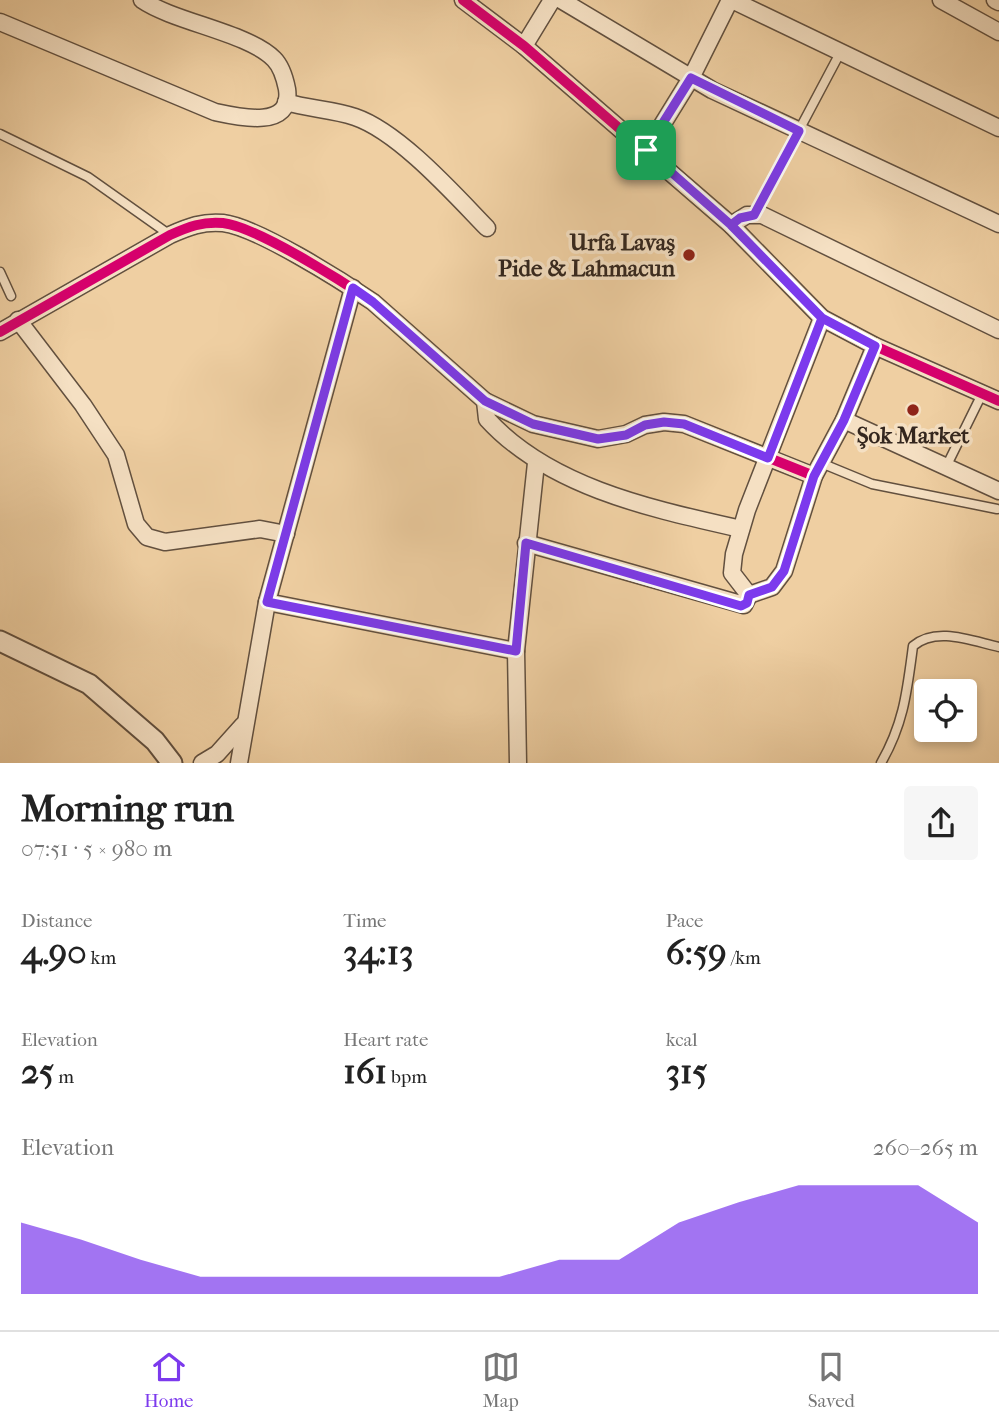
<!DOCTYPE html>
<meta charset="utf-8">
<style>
:root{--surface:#fff;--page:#f6f6f6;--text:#222;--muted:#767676;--line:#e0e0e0;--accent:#7c3aed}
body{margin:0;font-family:"IM FELL French Canon",serif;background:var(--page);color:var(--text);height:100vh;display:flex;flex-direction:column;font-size:26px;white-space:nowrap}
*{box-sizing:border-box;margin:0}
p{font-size:23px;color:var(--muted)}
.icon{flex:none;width:38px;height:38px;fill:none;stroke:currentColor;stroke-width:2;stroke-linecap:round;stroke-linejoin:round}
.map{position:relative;height:763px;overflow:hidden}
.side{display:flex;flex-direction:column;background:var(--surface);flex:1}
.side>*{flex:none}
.tools{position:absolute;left:914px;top:679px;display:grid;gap:14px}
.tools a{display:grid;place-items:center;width:63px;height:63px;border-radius:7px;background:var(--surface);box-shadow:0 4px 10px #0003;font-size:35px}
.pin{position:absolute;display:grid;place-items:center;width:60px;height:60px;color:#fff;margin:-30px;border-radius:14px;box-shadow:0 4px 10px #0006}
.round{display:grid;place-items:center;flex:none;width:74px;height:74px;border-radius:7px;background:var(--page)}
.headline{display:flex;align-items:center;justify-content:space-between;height:119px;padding:0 21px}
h1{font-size:38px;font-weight:700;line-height:52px}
.figures{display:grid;grid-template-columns:repeat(3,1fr);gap:10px;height:119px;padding:7px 21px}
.figures div{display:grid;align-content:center}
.figures b{font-size:35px;font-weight:700}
.figures small{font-size:19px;font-weight:400}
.figures p{font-size:19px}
.chart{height:196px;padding:14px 21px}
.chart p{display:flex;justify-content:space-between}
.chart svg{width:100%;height:126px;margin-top:7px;fill:var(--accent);opacity:.7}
.tab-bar{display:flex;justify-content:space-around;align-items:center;height:98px;border-top:2px solid var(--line);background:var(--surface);font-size:19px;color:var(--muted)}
.tab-bar a{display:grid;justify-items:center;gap:4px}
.tab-bar .current{color:var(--accent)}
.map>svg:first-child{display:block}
</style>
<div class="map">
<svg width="999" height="763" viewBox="0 0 999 763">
<rect width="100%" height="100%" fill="#efcfa2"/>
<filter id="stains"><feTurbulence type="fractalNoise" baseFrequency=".00286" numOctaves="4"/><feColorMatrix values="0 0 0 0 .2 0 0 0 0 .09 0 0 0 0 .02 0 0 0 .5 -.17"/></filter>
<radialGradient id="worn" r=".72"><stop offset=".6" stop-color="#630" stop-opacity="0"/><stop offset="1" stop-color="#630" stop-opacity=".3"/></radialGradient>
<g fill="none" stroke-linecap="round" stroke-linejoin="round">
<g stroke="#62503f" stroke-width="11">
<g id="service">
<polyline points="0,134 88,177 170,235"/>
<polyline points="754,215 840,53"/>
<polyline points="0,272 11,296"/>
<polyline points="821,463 872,484 997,509"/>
<polyline points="946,467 982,394"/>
<path d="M881,763C904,723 907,691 913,646C936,626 972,641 999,647"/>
</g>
</g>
<g stroke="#62503f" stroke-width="19">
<g id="minor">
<polyline points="463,0 524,46 731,225 822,318 875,346 999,401"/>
<polyline points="561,0 712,90 999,224"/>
<polyline points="732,0 999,128"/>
<polyline points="941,0 999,32"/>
<polyline points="995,0 999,2"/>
<path d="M0,22L215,112C238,117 293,130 287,89C285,79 281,66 274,59C249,33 174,22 142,0"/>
<polyline points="524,46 552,0"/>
<path d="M286,102C308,109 332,109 355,117C399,132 454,194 487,228"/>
<polyline points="646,151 691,78 730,0"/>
<polyline points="731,225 747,215 762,215 999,330"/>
<polyline points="18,320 83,405 116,455 136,524 147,537 165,542 260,529 286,534"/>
<path d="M0,332L170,235C188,227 203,221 223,223C257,227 342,281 373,302L485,401L533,424L598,439L626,434L645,425L664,422L684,424L814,476"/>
<path d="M485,401L487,419C550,488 653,509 741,529"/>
<polyline points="844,420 999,491"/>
<polyline points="526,543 744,605 749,595 732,573 734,554 747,510 822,318"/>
<polyline points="749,595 772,587 784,571 814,476 844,420 875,346"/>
<polyline points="267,602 516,651"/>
<polyline points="202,763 217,754 243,725"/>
<polyline points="239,763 267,602 353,288"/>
<polyline points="518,763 516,651 536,463"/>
</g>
</g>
<g stroke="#62503f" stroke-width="23">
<polyline id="tertiary" points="0,641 89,684 155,741 172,763"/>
</g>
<use href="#service" stroke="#f5e0c3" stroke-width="8"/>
<use href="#minor" stroke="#f5e0c3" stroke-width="16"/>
<use href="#tertiary" stroke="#f5e0c3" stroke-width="19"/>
<g stroke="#f5e0c3" stroke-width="15">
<g id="cycleway">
<polyline points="463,0 524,46 731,225 822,318 875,346 999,401"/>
<path d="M0,332L170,235C188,227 203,221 223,223C257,227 342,281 373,302L485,401L533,424L598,439L626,434L645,425L664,422L684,424L814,476"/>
</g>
</g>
<use href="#cycleway" stroke="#d6006c" stroke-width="10"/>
</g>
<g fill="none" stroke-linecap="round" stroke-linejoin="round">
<g stroke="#fff" stroke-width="14">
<polyline id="route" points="646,150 731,225 822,318 768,458 684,424 664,422 645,425 626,435 598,439 533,424 485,401 373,302 353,288 267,602 516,651 526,543 741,606 747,603 749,595 772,587 784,571 814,476 844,420 875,346 822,318 731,225 740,218 754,215 799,131 691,78 646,150"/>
</g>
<use href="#route" stroke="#7c3aed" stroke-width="9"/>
</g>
<g fill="#8f2418" stroke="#f5e0c3" stroke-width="2.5">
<circle cx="689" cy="255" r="7"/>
<circle cx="913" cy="410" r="7"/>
</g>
<g text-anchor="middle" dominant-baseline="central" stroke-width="7" stroke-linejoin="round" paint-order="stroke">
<g font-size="23" font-weight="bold" fill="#33261e" stroke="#f5e0c3" text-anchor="end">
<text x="675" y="242">Urfa Lavaş<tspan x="675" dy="26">Pide &amp; Lahmacun</tspan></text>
<text x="913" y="435" text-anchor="middle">Şok Market</text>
</g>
</g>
<rect width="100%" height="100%" filter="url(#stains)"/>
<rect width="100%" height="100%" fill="url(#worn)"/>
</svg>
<div class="tools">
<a><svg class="icon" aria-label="locate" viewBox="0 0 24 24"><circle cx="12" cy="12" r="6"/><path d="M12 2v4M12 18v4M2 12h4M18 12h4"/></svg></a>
</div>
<div class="pin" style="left:646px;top:150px;background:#1e9e55"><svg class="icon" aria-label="arrive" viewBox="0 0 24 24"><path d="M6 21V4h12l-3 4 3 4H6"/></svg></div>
</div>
<section class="side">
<div class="headline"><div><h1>Morning run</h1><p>07:51 · 5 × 980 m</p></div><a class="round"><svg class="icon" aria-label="share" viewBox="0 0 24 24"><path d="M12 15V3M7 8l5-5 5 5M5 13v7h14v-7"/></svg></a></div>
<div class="figures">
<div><p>Distance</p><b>4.90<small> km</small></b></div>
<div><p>Time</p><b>34:13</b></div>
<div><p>Pace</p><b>6:59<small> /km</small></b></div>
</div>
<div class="figures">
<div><p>Elevation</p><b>25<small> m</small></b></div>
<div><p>Heart rate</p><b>161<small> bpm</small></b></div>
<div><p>kcal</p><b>315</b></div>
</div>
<div class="chart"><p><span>Elevation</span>260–265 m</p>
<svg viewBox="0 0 160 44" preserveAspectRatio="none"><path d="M0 44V19L10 25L20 32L30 38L40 38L50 38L60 38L70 38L80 38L90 32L100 32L110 19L120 12L130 6L140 6L150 6L160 19V44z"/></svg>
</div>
</section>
<nav class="tab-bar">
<a class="current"><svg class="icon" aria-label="home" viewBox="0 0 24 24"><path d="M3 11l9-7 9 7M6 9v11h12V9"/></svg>Home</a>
<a><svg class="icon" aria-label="map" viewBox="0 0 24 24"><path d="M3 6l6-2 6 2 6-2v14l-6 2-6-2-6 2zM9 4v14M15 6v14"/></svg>Map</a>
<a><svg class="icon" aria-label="saved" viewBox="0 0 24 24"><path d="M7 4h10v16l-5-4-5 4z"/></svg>Saved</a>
</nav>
